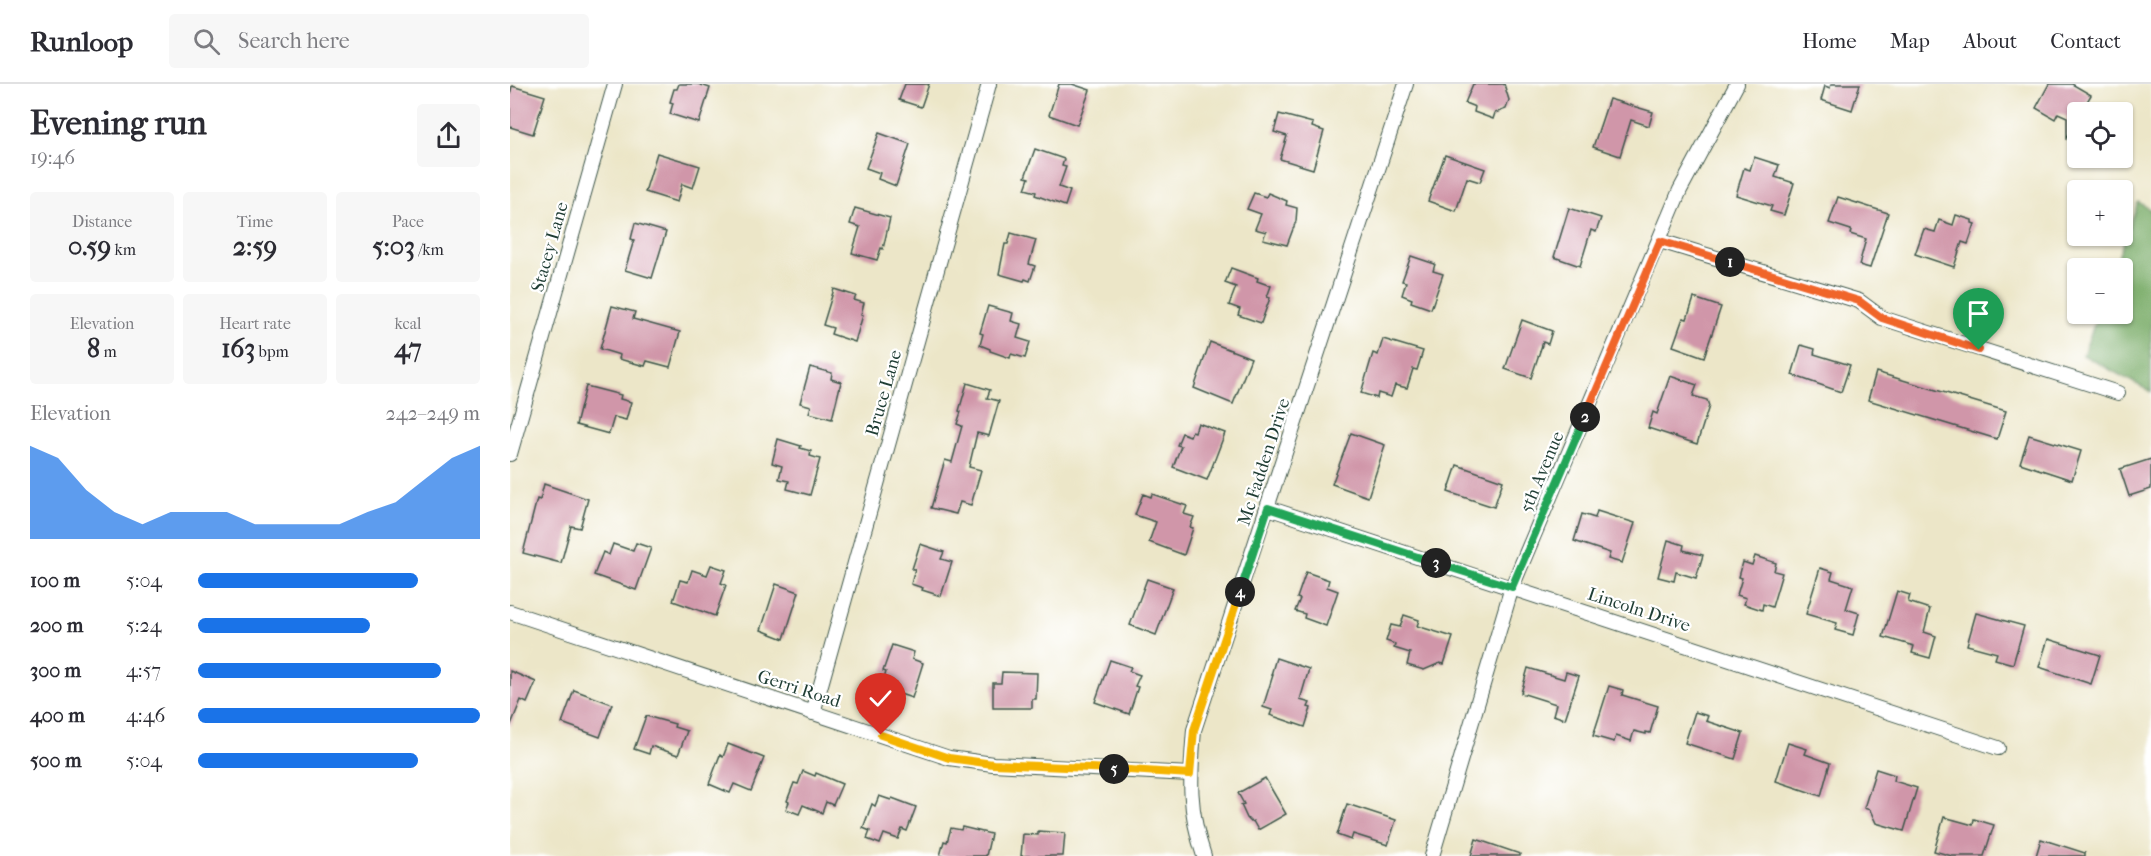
<!DOCTYPE html>
<meta charset="utf-8">
<style>
:root{--surface:#fff;--page:#f7f7f7;--text:#2b2b33;--muted:#7c7c81;--line:#e1e1e2;--accent:#1a73e8}
body{margin:0;font-family:"IM FELL French Canon",serif;background:var(--page);color:var(--text);height:100vh;display:flex;flex-direction:column;font-size:22px;white-space:nowrap}
*{box-sizing:border-box;margin:0}
p{font-size:20px;color:var(--muted)}
.icon{flex:none;width:33px;height:33px;fill:none;stroke:currentColor;stroke-width:2;stroke-linecap:round;stroke-linejoin:round}
.map{position:relative;flex:1;overflow:hidden}
.sheet{display:flex;flex-direction:column;background:var(--surface);width:510px}
.sheet>*{flex:none}
.tools{position:absolute;left:1557px;top:18px;display:grid;gap:12px}
.tools a{display:grid;place-items:center;width:66px;height:66px;border-radius:6px;background:var(--surface);box-shadow:0 2px 4px #0004;font-size:30px}
.pin{position:absolute;display:grid;place-items:center;width:51px;height:51px;color:#fff;margin:-62px -26px;border-radius:50% 50% 50% 0;rotate:-45deg;box-shadow:0 0 6px #0007}
.pin .icon{rotate:45deg}
.km{position:absolute;width:30px;height:30px;margin:-15px;border-radius:50%;background:#222;color:#fff;font-size:16px;line-height:30px;text-align:center}
.round{display:grid;place-items:center;flex:none;width:63px;height:63px;border-radius:6px;background:var(--page)}
.overview{display:flex;align-items:center;justify-content:space-between;height:102px;padding:0 30px}
h1{font-size:33px;font-weight:800;line-height:45px}
.figures{display:grid;grid-template-columns:repeat(3,1fr);gap:9px;height:102px;padding:6px 30px}
.figures div{display:grid;align-content:center;border-radius:6px;background:var(--page);text-align:center}
.figures b{font-size:26px;font-weight:800}
.figures small{font-size:16px;font-weight:400}
.figures p{font-size:16px}
.chart{height:168px;padding:12px 30px}
.chart p{display:flex;justify-content:space-between}
.chart svg{width:100%;height:108px;margin-top:6px;fill:var(--accent);opacity:.7}
ul{padding:0 30px;list-style:none;font-size:20px}
li{display:grid;grid-template-columns:96px 72px 1fr;align-items:center;height:45px}
li i{height:15px;border-radius:8px;background:var(--accent)}
header{display:flex;align-items:center;gap:36px;box-sizing:border-box;height:84px;padding:0 30px;background:var(--surface);border-bottom:2px solid var(--line)}
header strong{font-size:28px}
nav{display:flex;gap:33px;margin-inline-start:auto;font-size:21px}
.search{width:420px;height:54px;background:var(--page);display:flex;align-items:center;gap:15px;box-sizing:border-box;padding:0 21px;border-radius:6px;color:var(--muted);font-size:22px}
main{display:flex;flex:1;min-height:0}
.map>svg:first-child{display:block}
</style>
<header>
<strong>Runloop</strong>
<div class="search"><svg class="icon" aria-label="search" viewBox="0 0 24 24"><circle cx="10" cy="10" r="6"/><path d="M15 15l6 6"/></svg>Search here</div>
<nav><a>Home</a><a>Map</a><a>About</a><a>Contact</a></nav>
</header>
<main>
<section class="sheet">
<div class="overview"><div><h1>Evening run</h1><p>19:46</p></div><a class="round"><svg class="icon" aria-label="share" viewBox="0 0 24 24"><path d="M12 15V3M7 8l5-5 5 5M5 13v7h14v-7"/></svg></a></div>
<div class="figures">
<div><p>Distance</p><b>0.59<small> km</small></b></div>
<div><p>Time</p><b>2:59</b></div>
<div><p>Pace</p><b>5:03<small> /km</small></b></div>
</div>
<div class="figures">
<div><p>Elevation</p><b>8<small> m</small></b></div>
<div><p>Heart rate</p><b>163<small> bpm</small></b></div>
<div><p>kcal</p><b>47</b></div>
</div>
<div class="chart"><p><span>Elevation</span>242–249 m</p>
<svg viewBox="0 0 160 44" preserveAspectRatio="none"><path d="M0 44V6L10 11L20 24L30 33L40 38L50 33L60 33L70 33L80 38L90 38L100 38L110 38L120 33L130 29L140 20L150 11L160 6V44z"/></svg>
</div>
<ul>
<li><b>100 m</b>5:04<i style="width:78%"></i></li>
<li><b>200 m</b>5:24<i style="width:61%"></i></li>
<li><b>300 m</b>4:57<i style="width:86%"></i></li>
<li><b>400 m</b>4:46<i style="width:100%"></i></li>
<li><b>500 m</b>5:04<i style="width:78%"></i></li>
</ul>
</section>
<div class="map">
<svg width="1641" height="772" viewBox="0 0 1641 772">
<rect width="100%" height="100%" fill="#fff"/>
<filter id="ink" filterUnits="userSpaceOnUse"><feTurbulence type="fractalNoise" baseFrequency=".0167" numOctaves="2"/><feDisplacementMap in="SourceGraphic" scale="12" xChannelSelector="R" yChannelSelector="G"/><feConvolveMatrix kernelMatrix="1 2 1 2 8 2 1 2 1" color-interpolation-filters="sRGB"/></filter>
<filter id="wash" filterUnits="userSpaceOnUse"><feTurbulence type="fractalNoise" baseFrequency=".008" numOctaves="4" result="noise"/><feDisplacementMap in="SourceGraphic" scale="24" xChannelSelector="R" yChannelSelector="G"/><feGaussianBlur stdDeviation="1.35" result="paint"/><feColorMatrix in="noise" values="0 0 0 0 0 0 0 0 0 0 0 0 0 0 0 0 0 1.4 0 .05"/><feComposite in="paint" operator="in"/></filter>
<g filter="url(#wash)">
<rect width="100%" height="100%" fill="#ece6c8"/>
<polygon fill="#79ac67" stroke="#4c744e" stroke-width="1.5" points="1628,118 1641,126 1641,308 1573,271 1588,230 1612,230 1612,184 1604,184"/>
<g id="blocks">
<g fill="#d096a9">
<polygon points="169,0 188,0 200,4 189,39 160,30 163,19 160,18 164,5 167,5"/>
<polygon points="395,0 419,0 411,23 389,16"/>
<polygon points="549,0 562,0 580,6 567,41 539,31"/>
<polygon points="963,0 994,0 999,16 996,25 985,29 983,35 964,28 965,23 955,19"/>
<polygon points="1321,0 1350,0 1342,26 1311,16 1315,2 1320,4"/>
<polygon points="1539,0 1562,0 1581,11 1571,28 1568,28 1568,35 1557,54 1557,33 1548,29 1545,35 1526,24"/>
<polygon points="2,2 35,12 23,50 0,43 0,11"/>
<polygon points="1099,15 1143,28 1139,42 1121,36 1110,72 1083,63"/>
<polygon points="769,30 803,39 802,43 814,47 803,85 770,75 777,52 764,48"/>
<polygon points="369,49 400,60 386,102 368,95 370,89 356,84"/>
<polygon points="525,65 554,75 552,82 556,83 549,103 560,107 555,122 525,111 526,108 515,105 519,94 515,93"/>
<polygon points="147,69 190,82 183,104 172,100 167,118 135,108"/>
<polygon points="935,71 975,85 970,98 957,94 946,127 918,117"/>
<polygon points="1244,73 1269,81 1265,93 1284,99 1274,131 1260,127 1262,122 1226,111 1234,84 1240,86"/>
<polygon points="744,109 756,113 758,109 777,117 776,121 787,124 786,137 777,161 753,155 756,148 745,145 751,130 737,125"/>
<polygon points="1328,113 1378,129 1360,184 1349,181 1356,155 1340,150 1341,146 1319,139"/>
<polygon points="345,124 380,134 373,165 371,164 367,176 342,169 350,143 340,140"/>
<polygon points="1059,124 1091,134 1086,148 1081,146 1070,182 1044,173"/>
<polygon points="1446,131 1462,136 1462,139 1465,140 1458,160 1452,158 1444,183 1405,170 1414,145 1425,148 1429,136 1443,141"/>
<polygon points="125,139 156,148 142,194 115,186 124,156 121,155"/>
<polygon points="501,149 526,156 519,180 525,182 520,197 515,195 514,197 489,190 495,160 498,160"/>
<polygon points="901,172 925,180 923,187 933,190 921,225 901,218 902,215 892,211 896,198 892,197"/>
<polygon points="721,184 748,194 747,197 761,202 757,213 760,214 751,239 728,231 730,225 719,221 726,203 715,199"/>
<polygon points="324,205 346,212 344,216 354,219 351,230 353,231 345,258 321,250 323,244 313,241"/>
<polygon points="1184,214 1211,223 1194,273 1163,262 1173,234 1177,235"/>
<polygon points="102,222 125,228 123,235 170,248 160,283 137,277 135,282 109,275 110,271 90,265"/>
<polygon points="478,222 503,229 501,237 511,240 507,254 520,258 515,274 501,270 500,274 480,267 480,265 470,261 473,250 470,249"/>
<polygon points="1012,236 1042,247 1038,260 1033,258 1021,294 995,285"/>
<polygon points="873,255 913,267 907,286 903,285 897,304 885,301 881,313 868,309 867,314 851,309 863,269 868,271"/>
<polygon points="700,258 741,274 723,320 684,304"/>
<polygon points="1291,261 1305,265 1304,270 1340,281 1331,308 1282,291"/>
<polygon points="300,283 322,289 321,295 331,298 322,335 299,329 301,322 290,319"/>
<polygon points="1366,288 1496,327 1487,355 1358,316"/>
<polygon points="1160,292 1187,301 1183,312 1197,316 1199,322 1187,360 1138,344 1143,328 1147,330"/>
<polygon points="457,299 480,306 477,314 489,317 479,352 467,349 459,383 471,386 461,421 450,418 446,430 421,424 435,376 442,378 452,342 447,340 451,328 449,327"/>
<polygon points="76,302 111,311 110,315 121,318 116,336 104,333 99,350 66,341"/>
<polygon points="688,339 715,349 697,396 663,383 671,362 667,361 672,349 680,352 682,347 685,348"/>
<polygon points="841,349 875,361 858,413 822,400"/>
<polygon points="1519,351 1571,367 1562,396 1510,379"/>
<polygon points="268,355 291,362 290,364 301,367 300,372 310,375 300,411 277,405 279,397 269,395 272,382 262,379"/>
<polygon points="1641,375 1641,405 1619,412 1610,385"/>
<polygon points="947,381 993,397 984,423 938,408"/>
<polygon points="34,400 78,415 70,444 61,442 51,479 13,469 27,415 30,416"/>
<polygon points="633,410 641,413 642,410 677,422 674,430 684,433 680,443 683,444 674,471 639,458 646,438 625,431"/>
<polygon points="1087,427 1125,439 1112,479 1098,475 1100,469 1064,457 1072,430 1085,434"/>
<polygon points="1158,456 1174,461 1173,466 1193,471 1186,494 1166,488 1164,497 1148,493"/>
<polygon points="126,459 141,464 126,506 84,491 93,468 99,471 103,460 123,467"/>
<polygon points="410,460 434,468 431,475 442,478 431,512 412,506 413,504 401,500 405,485 402,485"/>
<polygon points="1245,472 1266,479 1264,487 1272,489 1262,523 1253,520 1252,526 1234,520 1236,514 1227,511 1232,494 1229,493 1233,478 1242,481"/>
<polygon points="201,481 216,486 211,499 216,501 205,532 163,517 170,496 178,498 182,486 197,491"/>
<polygon points="1310,484 1323,488 1321,495 1343,502 1336,525 1349,529 1343,551 1325,546 1327,539 1296,530"/>
<polygon points="796,488 819,496 817,503 828,507 816,542 794,534 795,530 785,527 790,515 787,514"/>
<polygon points="637,495 663,504 646,551 620,541"/>
<polygon points="266,500 289,508 274,555 251,546"/>
<polygon points="1387,507 1400,511 1398,518 1420,525 1414,548 1426,552 1420,574 1402,569 1404,562 1373,553"/>
<polygon points="1466,529 1514,542 1503,580 1485,575 1487,569 1457,561"/>
<polygon points="894,531 909,536 907,542 943,553 934,580 930,579 914,586 897,581 900,569 884,564 885,560 876,557 881,541 890,543"/>
<polygon points="1538,555 1590,571 1581,600 1529,583"/>
<polygon points="382,561 404,568 402,575 413,579 402,614 381,607 382,604 372,601 376,588 373,587"/>
<polygon points="766,574 799,585 790,616 800,619 798,623 801,624 795,643 760,631 762,626 753,623 763,591 761,591"/>
<polygon points="600,576 621,583 619,587 630,591 625,602 628,603 619,630 585,618"/>
<polygon points="1018,584 1054,595 1056,588 1069,592 1055,635 1043,631 1046,620 1011,609"/>
<polygon points="0,587 26,598 17,619 11,616 0,643"/>
<polygon points="492,588 527,589 526,615 522,615 522,624 483,624 483,599 491,599"/>
<polygon points="1099,602 1113,606 1112,611 1148,622 1140,649 1136,648 1136,650 1124,647 1121,657 1106,652 1104,658 1083,652"/>
<polygon points="64,606 102,620 90,653 52,639"/>
<polygon points="1185,628 1198,632 1196,637 1233,649 1225,675 1175,659"/>
<polygon points="136,632 165,640 164,643 177,647 168,671 141,662 139,670 124,665"/>
<polygon points="1278,659 1297,665 1295,670 1320,679 1311,712 1266,697"/>
<polygon points="218,660 254,674 241,707 224,700 220,709 199,700 210,671 213,673"/>
<polygon points="1366,685 1385,691 1384,697 1407,704 1394,747 1366,739 1360,726 1354,724"/>
<polygon points="293,687 305,692 306,689 332,700 323,721 316,718 312,729 293,721 289,730 276,725 279,718 277,717 284,699 288,700"/>
<polygon points="755,694 776,730 748,746 743,737 741,738 737,734 731,721 734,720 728,709"/>
<polygon points="369,712 381,716 382,714 406,723 397,747 392,745 388,755 374,750 370,760 357,755 360,747 353,744 362,720 365,722"/>
<polygon points="837,720 886,736 878,761 843,750 841,756 827,751"/>
<polygon points="1434,733 1463,741 1464,735 1484,741 1474,772 1442,772 1424,767"/>
<polygon points="452,743 481,750 476,772 430,772 434,757 437,758 441,744 451,746"/>
<polygon points="528,747 555,749 553,772 511,772 513,750 528,751"/>
<polygon points="966,755 1010,770 1010,772 961,772"/>
<polygon points="1531,755 1575,769 1575,772 1526,772"/>
</g>
</g>
</g>
<g filter="url(#ink)">
<use href="#blocks" fill-opacity="0" stroke="#3e564a" stroke-width="1.5"/>
<g fill="none" stroke-linecap="round" stroke-linejoin="round">
<g stroke="#3e564a" stroke-width="16">
<g id="minor">
<polyline points="1150,157 1349,217 1372,234 1608,309"/>
<polyline points="0,370 105,0"/>
<polyline points="758,424 1488,664"/>
<polyline points="0,528 439,674 483,680 680,690"/>
<polyline points="303,629 479,0"/>
<path d="M694,772C678,725 680,695 684,646L896,0"/>
<polyline points="922,772 1002,503 1170,106 1227,0"/>
</g>
</g>
<use href="#minor" stroke="#fff" stroke-width="14"/>
</g>
</g>
<g fill="none" stroke-linecap="round" stroke-linejoin="round" filter="url(#ink)">
<g stroke="#fff" stroke-width="12">
<polyline id="split-1" points="1220,178 1349,217 1372,234 1469,266"/>
</g>
<g stroke="#fff" stroke-width="12">
<polyline id="split-2" points="1075,333 1150,157 1220,178"/>
</g>
<g stroke="#fff" stroke-width="12">
<polyline id="split-3" points="926,479 1002,503 1075,333"/>
</g>
<g stroke="#fff" stroke-width="12">
<polyline id="split-4" points="730,508 758,424 926,479"/>
</g>
<g stroke="#fff" stroke-width="12">
<polyline id="split-5" points="604,685 680,690 684,646 730,508"/>
</g>
<g stroke="#fff" stroke-width="12">
<polyline id="split-6" points="371,651 439,674 483,680 604,685"/>
</g>
<use href="#split-1" stroke="#f0652b" stroke-width="8"/>
<use href="#split-2" stroke="#f0652b" stroke-width="8"/>
<use href="#split-3" stroke="#22a559" stroke-width="8"/>
<use href="#split-4" stroke="#22a559" stroke-width="8"/>
<use href="#split-5" stroke="#f5b400" stroke-width="8"/>
<use href="#split-6" stroke="#f5b400" stroke-width="8"/>
</g>
<g text-anchor="middle" dominant-baseline="central" stroke-width="4.5" stroke-linejoin="round" paint-order="stroke">
<g font-size="18" fill="#1f3d34" stroke="#fff">
<text transform="translate(40 163) rotate(-74)">Stacey Lane</text>
<text transform="translate(374 309) rotate(-74)">Bruce Lane</text>
<text transform="translate(754 378) rotate(-72)">Mc Fadden Drive</text>
<text transform="translate(1032 388) rotate(-67)">5th Avenue</text>
<text transform="translate(1129 526) rotate(18)">Lincoln Drive</text>
<text transform="translate(289 605) rotate(18)">Gerri Road</text>
</g>
</g>
</svg>
<div class="tools">
<a><svg class="icon" aria-label="locate" viewBox="0 0 24 24"><circle cx="12" cy="12" r="6"/><path d="M12 2v4M12 18v4M2 12h4M18 12h4"/></svg></a>
<a>+</a>
<a>−</a>
</div>
<div class="pin" style="left:1469px;top:266px;background:#1e9e55"><svg class="icon" aria-label="arrive" viewBox="0 0 24 24"><path d="M6 21V4h12l-3 4 3 4H6"/></svg></div>
<div class="pin" style="left:371px;top:651px;background:#d93025"><svg class="icon" aria-label="check" viewBox="0 0 24 24"><path d="M5 12l5 5 9-10"/></svg></div>
<b class="km" style="left:1220px;top:178px">1</b>
<b class="km" style="left:1075px;top:333px">2</b>
<b class="km" style="left:926px;top:479px">3</b>
<b class="km" style="left:730px;top:508px">4</b>
<b class="km" style="left:604px;top:685px">5</b>
</div>
</main>
